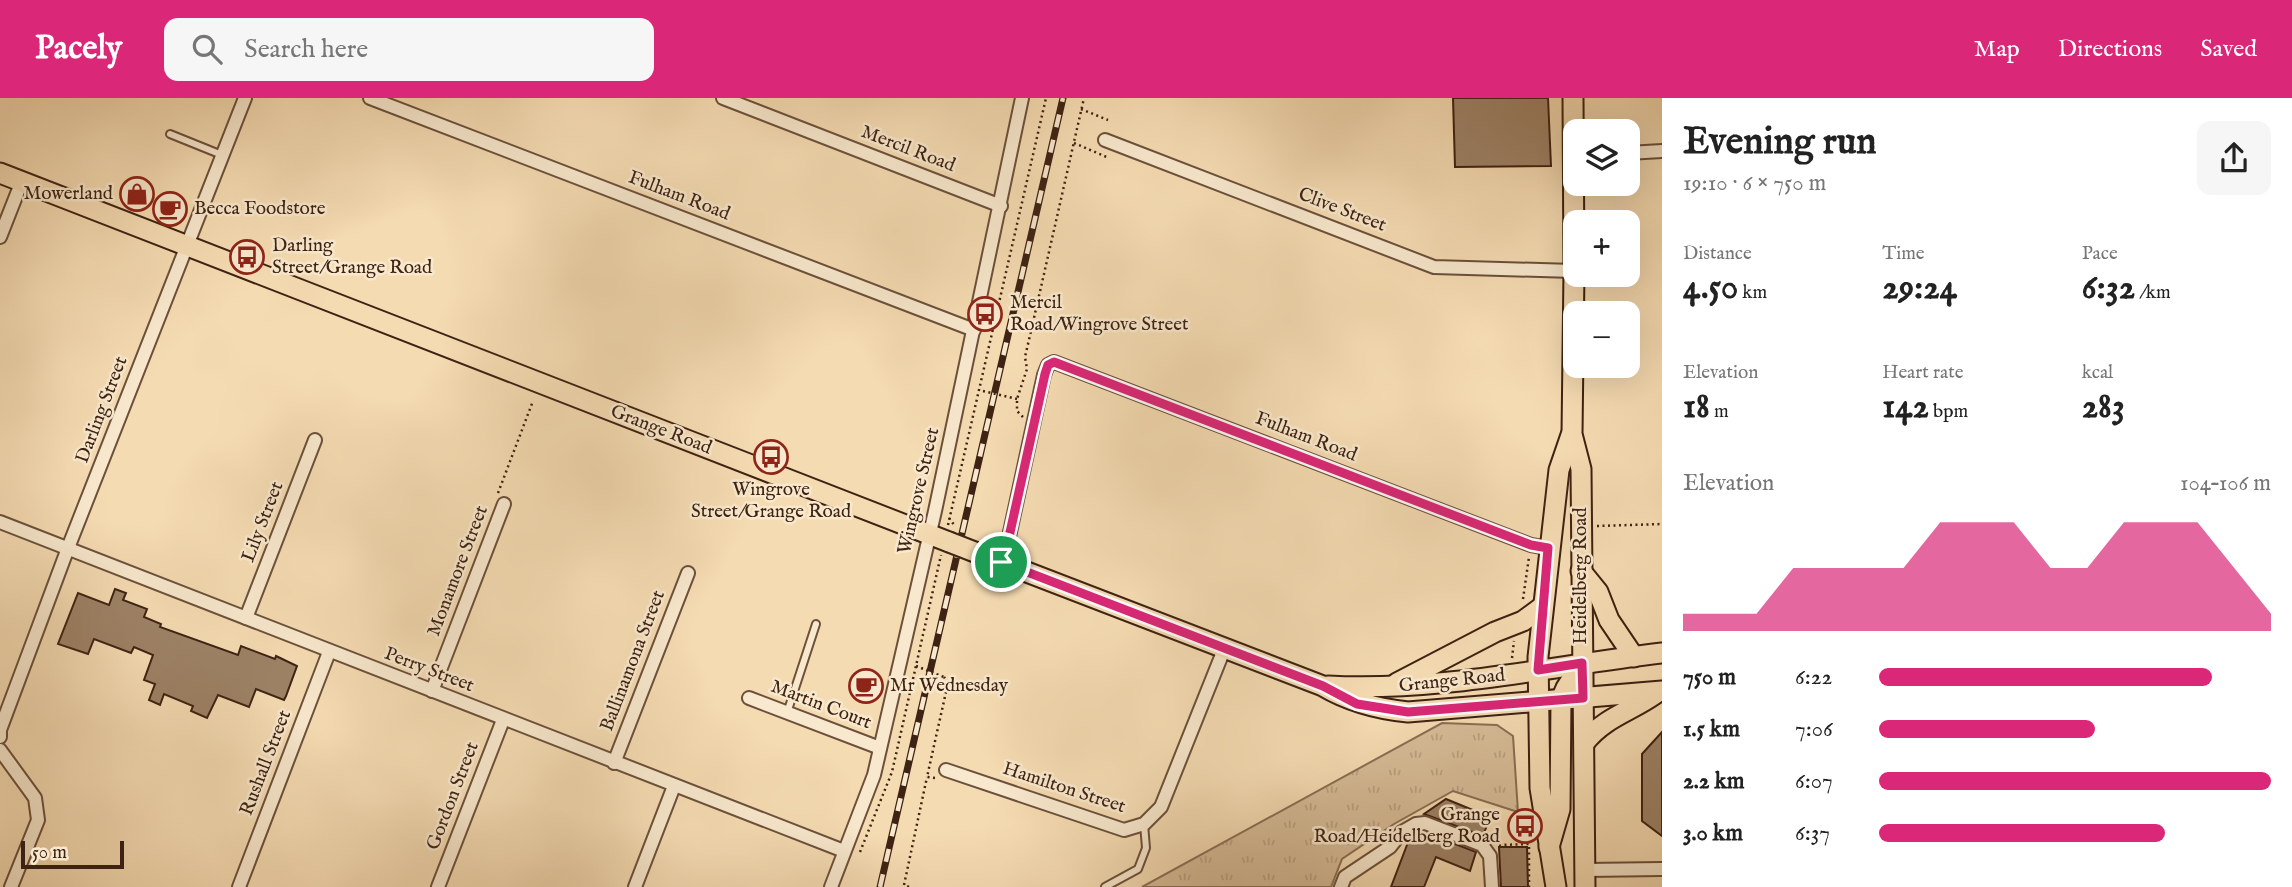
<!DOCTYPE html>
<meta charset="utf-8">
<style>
:root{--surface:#fff;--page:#f6f6f6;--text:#222;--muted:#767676;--accent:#db2777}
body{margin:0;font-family:"IM FELL English",serif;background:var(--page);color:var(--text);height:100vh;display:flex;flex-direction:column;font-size:26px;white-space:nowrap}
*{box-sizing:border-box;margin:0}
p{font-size:23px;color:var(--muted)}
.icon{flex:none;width:38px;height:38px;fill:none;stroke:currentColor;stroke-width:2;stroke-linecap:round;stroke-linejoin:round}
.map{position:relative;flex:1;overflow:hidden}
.details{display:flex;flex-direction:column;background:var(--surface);width:630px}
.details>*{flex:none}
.buttons{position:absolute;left:1563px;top:21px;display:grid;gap:14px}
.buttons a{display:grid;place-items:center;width:77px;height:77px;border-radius:14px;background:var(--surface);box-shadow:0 7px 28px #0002;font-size:35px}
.scale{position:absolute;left:21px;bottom:18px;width:103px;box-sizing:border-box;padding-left:7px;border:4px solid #3e2213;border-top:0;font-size:19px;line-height:24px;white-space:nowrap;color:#3e2213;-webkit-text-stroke:5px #f8e8cd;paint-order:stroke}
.pin{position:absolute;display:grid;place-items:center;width:60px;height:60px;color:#fff;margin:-30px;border:4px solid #fff;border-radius:50%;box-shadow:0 2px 7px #0007}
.round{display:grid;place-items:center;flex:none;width:74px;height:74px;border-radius:14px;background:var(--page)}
.overview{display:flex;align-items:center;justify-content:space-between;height:119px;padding:0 21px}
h1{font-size:38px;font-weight:700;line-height:52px}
.stats{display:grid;grid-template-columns:repeat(3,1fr);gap:10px;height:119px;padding:7px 21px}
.stats div{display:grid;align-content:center}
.stats b{font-size:35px;font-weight:700}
.stats small{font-size:19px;font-weight:400}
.stats p{font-size:19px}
.chart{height:196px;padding:14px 21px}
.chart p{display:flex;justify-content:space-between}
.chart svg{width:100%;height:126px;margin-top:7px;fill:var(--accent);opacity:.7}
ul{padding:0 21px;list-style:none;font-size:23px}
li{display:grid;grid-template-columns:112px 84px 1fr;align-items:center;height:52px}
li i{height:18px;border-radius:9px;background:var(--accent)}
header{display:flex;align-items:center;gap:42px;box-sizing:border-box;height:98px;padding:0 35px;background:var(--accent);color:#fff}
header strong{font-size:33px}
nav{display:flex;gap:38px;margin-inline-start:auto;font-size:24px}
.search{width:490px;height:63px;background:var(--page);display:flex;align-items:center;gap:18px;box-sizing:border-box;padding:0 24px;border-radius:14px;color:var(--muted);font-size:26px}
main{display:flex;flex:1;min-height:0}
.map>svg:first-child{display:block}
</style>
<header>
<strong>Pacely</strong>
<div class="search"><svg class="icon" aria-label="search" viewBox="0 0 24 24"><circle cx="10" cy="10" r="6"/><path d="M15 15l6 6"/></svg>Search here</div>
<nav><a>Map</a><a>Directions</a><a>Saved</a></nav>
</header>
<main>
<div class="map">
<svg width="1662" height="789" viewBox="0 0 1662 789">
<defs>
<pattern id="park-tufts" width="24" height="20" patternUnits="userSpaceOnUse" patternTransform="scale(1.75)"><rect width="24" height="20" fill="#d6bc97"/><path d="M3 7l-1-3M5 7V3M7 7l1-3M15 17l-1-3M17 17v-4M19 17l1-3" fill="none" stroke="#b9a181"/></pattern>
</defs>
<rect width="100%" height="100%" fill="#f5dbb2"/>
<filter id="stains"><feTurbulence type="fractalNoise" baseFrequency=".00286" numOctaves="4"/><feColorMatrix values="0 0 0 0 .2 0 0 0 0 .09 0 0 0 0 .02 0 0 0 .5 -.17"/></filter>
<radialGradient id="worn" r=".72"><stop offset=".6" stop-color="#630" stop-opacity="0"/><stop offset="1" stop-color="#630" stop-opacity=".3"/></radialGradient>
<polygon fill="url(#park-tufts)" stroke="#8a6f55" stroke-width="2" points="1442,625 1497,627 1513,638 1518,714 1453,693 1394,726 1342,761 1331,789 1142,789"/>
<g fill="#9d8266" stroke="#3e2213" stroke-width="2">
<polygon points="1453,0 1548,0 1551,68 1455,69"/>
<polygon points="115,491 126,495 123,502 147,511 144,519 161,526 160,529 238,557 241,548 275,561 276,558 297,568 286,598 284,602 256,591 249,609 218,597 207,620 191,613 193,608 164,596 160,607 149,602 155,586 144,582 153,557 134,549 131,555 94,541 88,556 58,546 78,495 109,507"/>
<polygon points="1662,634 1662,738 1642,723 1642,656"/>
<polygon points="1446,701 1490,719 1483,738 1424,716"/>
<polygon points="1419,734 1424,734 1476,754 1470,773 1436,759 1424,789 1391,789 1410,739 1416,740"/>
<polygon points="1499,749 1527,749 1528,789 1501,789"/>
</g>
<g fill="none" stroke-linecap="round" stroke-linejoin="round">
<g stroke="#6c503b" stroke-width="10">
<g id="lane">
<polyline points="170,36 222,57"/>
<polyline points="787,615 816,526"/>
<polyline points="1105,789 1138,771 1146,750 1144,726"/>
</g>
</g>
<g stroke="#6c503b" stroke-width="16">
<g id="street">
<polyline points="370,0 974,232"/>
<polyline points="723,0 1001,108"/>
<polyline points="1105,42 1434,169 1574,173"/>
<polyline points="1628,55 1662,53"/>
<polyline points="0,139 22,83"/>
<polyline points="0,424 844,753"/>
<polyline points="1001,464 1007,448 1044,277 1048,267 1054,264 1531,447 1548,450"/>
<polyline points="246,520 315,342"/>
<polyline points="432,593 504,406"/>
<polyline points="749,600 880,650"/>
<polyline points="0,639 0,632 68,450 245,0"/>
<polyline points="0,652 35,700 38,722 11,789"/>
<polyline points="614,665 688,475"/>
<polyline points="946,672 1124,732 1144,726 1161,709 1225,549"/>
<polyline points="1586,772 1662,771"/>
<polyline points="239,789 329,554"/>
<polyline points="438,789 503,622"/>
<polyline points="635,789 674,688"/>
<polyline points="831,789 874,677 935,413 1022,0"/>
<polyline points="1341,789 1345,779 1390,749 1402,734 1416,726 1425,725 1482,747 1490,758 1492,789"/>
</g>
</g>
<g stroke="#3e2213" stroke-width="23">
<g id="primary">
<polyline points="1573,0 1574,173 1572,336 1581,371 1585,789"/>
<polyline points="0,75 949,444"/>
<path d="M998,463L1323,588C1350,604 1377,611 1408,614L1662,593"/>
<polyline points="1581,473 1598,494 1609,522 1634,559"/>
<polyline points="1397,585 1495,534 1523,523 1542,509"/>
<path d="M1328,588C1440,594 1551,568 1662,555"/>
<path d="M1585,644C1606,618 1633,613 1658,594"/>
<polyline points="1549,749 1560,711 1561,602 1566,590 1582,565"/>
<polyline points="1556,789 1540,690 1538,559 1559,372 1571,337"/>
</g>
</g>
<g stroke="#3e2213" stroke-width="2.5" stroke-dasharray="2 3.5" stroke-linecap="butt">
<polyline points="1081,11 1108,22"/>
<polyline points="1074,45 1109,60"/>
<polyline points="1023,319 1017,313 1017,301 1027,271 1025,259 1031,233 1084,0"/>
<polyline points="498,395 533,303"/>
<polyline points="948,427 1046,0"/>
<polyline points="1597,428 1662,426"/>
<polyline points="1523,501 1529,459"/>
<polyline points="1512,560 1514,543"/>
<polyline points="935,680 927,679 948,585 944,579"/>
<polyline points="1499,747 1529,746 1529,789"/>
<polyline points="860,754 892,674 941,457"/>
<polyline points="909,789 904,787 927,679"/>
</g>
<use href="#lane" stroke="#f8e8cd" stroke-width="6"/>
<use href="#street" stroke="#f8e8cd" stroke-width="12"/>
<use href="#primary" stroke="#f5dbb2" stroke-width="19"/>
<g stroke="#3e2213" stroke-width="7">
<polyline id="rail" points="880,789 1063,0"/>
</g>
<use href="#rail" stroke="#f8e8cd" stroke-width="4.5" stroke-dasharray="13" stroke-linecap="butt"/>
<g stroke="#3e2213" stroke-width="23" stroke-linecap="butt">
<polyline id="primary-bridge" points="949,444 998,463"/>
</g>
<g stroke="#3e2213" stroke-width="2.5" stroke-dasharray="2 3.5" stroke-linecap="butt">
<polyline points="983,293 1017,301"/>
<polyline points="949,420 955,428"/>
<polyline points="990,479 1000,483"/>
<polyline points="916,568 944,579"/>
</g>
<use href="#primary-bridge" stroke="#f5dbb2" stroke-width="19"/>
</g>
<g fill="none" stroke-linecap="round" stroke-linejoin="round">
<g stroke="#fff" stroke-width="14">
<polygon id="route" points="1054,264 1531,447 1548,450 1538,572 1582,565 1583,600 1408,614 1357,606 1323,588 1001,464 1007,448 1045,276 1048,267"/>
</g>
<use href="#route" stroke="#db2777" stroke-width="9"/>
</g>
<defs>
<g id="shop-ring" transform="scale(1.75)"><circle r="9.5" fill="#f8e8cd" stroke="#8f2418" stroke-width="1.5"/><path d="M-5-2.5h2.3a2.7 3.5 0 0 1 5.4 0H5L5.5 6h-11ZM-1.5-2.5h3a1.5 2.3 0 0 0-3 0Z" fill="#8f2418"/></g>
<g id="cafe-ring" transform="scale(1.75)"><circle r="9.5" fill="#f8e8cd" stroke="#8f2418" stroke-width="1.5"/><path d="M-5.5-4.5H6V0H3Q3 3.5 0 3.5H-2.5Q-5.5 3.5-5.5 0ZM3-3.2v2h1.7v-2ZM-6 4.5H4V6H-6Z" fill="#8f2418"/></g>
<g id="bus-ring" transform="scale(1.75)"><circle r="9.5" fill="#f8e8cd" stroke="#8f2418" stroke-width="1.5"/><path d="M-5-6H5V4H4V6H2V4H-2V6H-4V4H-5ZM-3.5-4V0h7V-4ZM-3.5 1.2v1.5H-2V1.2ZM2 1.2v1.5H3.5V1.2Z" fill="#8f2418"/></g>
</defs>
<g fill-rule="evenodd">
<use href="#shop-ring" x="137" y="96"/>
<use href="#cafe-ring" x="170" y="111"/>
<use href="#bus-ring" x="247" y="159"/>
<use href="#bus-ring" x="985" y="216"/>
<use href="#bus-ring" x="771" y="359"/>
<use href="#cafe-ring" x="866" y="588"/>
<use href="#bus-ring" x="1525" y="728"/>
</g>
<g text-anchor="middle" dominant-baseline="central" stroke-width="5" stroke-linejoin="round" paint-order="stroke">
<g font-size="19" fill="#3e2213" stroke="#f8e8cd">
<text transform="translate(908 51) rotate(21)">Mercil Road</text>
<text transform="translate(679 98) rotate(21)">Fulham Road</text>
<text transform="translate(1342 112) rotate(21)">Clive Street</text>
<text transform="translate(102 312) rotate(-69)">Darling Street</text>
<text transform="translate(661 332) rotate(21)">Grange Road</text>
<text transform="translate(1306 339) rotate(21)">Fulham Road</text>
<text transform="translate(919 393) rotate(-77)">Wingrove Street</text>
<text transform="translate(263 424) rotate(-69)">Lily Street</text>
<text transform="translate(458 473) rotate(-69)">Monamore Street</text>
<text transform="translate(1581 478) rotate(-90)">Heidelberg Road</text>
<text transform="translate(633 563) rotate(-69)">Ballinamona Street</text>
<text transform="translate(429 572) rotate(21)">Perry Street</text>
<text transform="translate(1452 583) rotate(-6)">Grange Road</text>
<text transform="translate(821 607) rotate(21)">Martin Court</text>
<text transform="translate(266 665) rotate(-69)">Rushall Street</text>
<text transform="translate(1064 690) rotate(18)">Hamilton Street</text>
<text transform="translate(453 698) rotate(-69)">Gordon Street</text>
</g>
<g font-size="19" fill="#3e2213" stroke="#f8e8cd" text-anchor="start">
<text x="113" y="96" text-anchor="end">Mowerland</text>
<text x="194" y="111">Becca Foodstore</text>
<text x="272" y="148">Darling<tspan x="272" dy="22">Street/Grange Road</tspan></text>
<text x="1010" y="205">Mercil<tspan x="1010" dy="22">Road/Wingrove Street</tspan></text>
<text x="771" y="392" text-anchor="middle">Wingrove<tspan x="771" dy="22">Street/Grange Road</tspan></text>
<text x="890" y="588">Mr Wednesday</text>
<text x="1500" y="717" text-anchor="end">Grange<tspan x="1500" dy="22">Road/Heidelberg Road</tspan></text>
</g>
</g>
<rect width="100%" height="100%" filter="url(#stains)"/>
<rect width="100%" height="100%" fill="url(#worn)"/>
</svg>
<div class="buttons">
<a><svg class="icon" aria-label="layers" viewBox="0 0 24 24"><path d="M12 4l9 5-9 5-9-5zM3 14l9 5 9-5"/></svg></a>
<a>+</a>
<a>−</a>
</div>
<div class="scale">50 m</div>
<div class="pin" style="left:1001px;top:464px;background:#1e9e55"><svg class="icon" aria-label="arrive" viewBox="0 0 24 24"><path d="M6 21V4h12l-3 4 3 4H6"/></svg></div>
</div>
<section class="details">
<div class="overview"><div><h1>Evening run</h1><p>19:10 · 6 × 750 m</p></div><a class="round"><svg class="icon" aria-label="share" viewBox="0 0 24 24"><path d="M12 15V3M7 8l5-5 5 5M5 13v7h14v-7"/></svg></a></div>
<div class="stats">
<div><p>Distance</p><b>4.50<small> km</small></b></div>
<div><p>Time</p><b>29:24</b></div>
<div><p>Pace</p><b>6:32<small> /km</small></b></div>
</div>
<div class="stats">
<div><p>Elevation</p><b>18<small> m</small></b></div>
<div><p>Heart rate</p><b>142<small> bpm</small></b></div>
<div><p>kcal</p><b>283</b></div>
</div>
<div class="chart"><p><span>Elevation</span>104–106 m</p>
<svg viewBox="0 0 160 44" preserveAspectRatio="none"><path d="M0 44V38L10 38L20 38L30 22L40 22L50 22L60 22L70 6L80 6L90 6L100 22L110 22L120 6L130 6L140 6L150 22L160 38V44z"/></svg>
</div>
<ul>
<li><b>750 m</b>6:22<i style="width:85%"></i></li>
<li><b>1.5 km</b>7:06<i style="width:55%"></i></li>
<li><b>2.2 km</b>6:07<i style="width:100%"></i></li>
<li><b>3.0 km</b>6:37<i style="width:73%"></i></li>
</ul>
</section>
</main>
